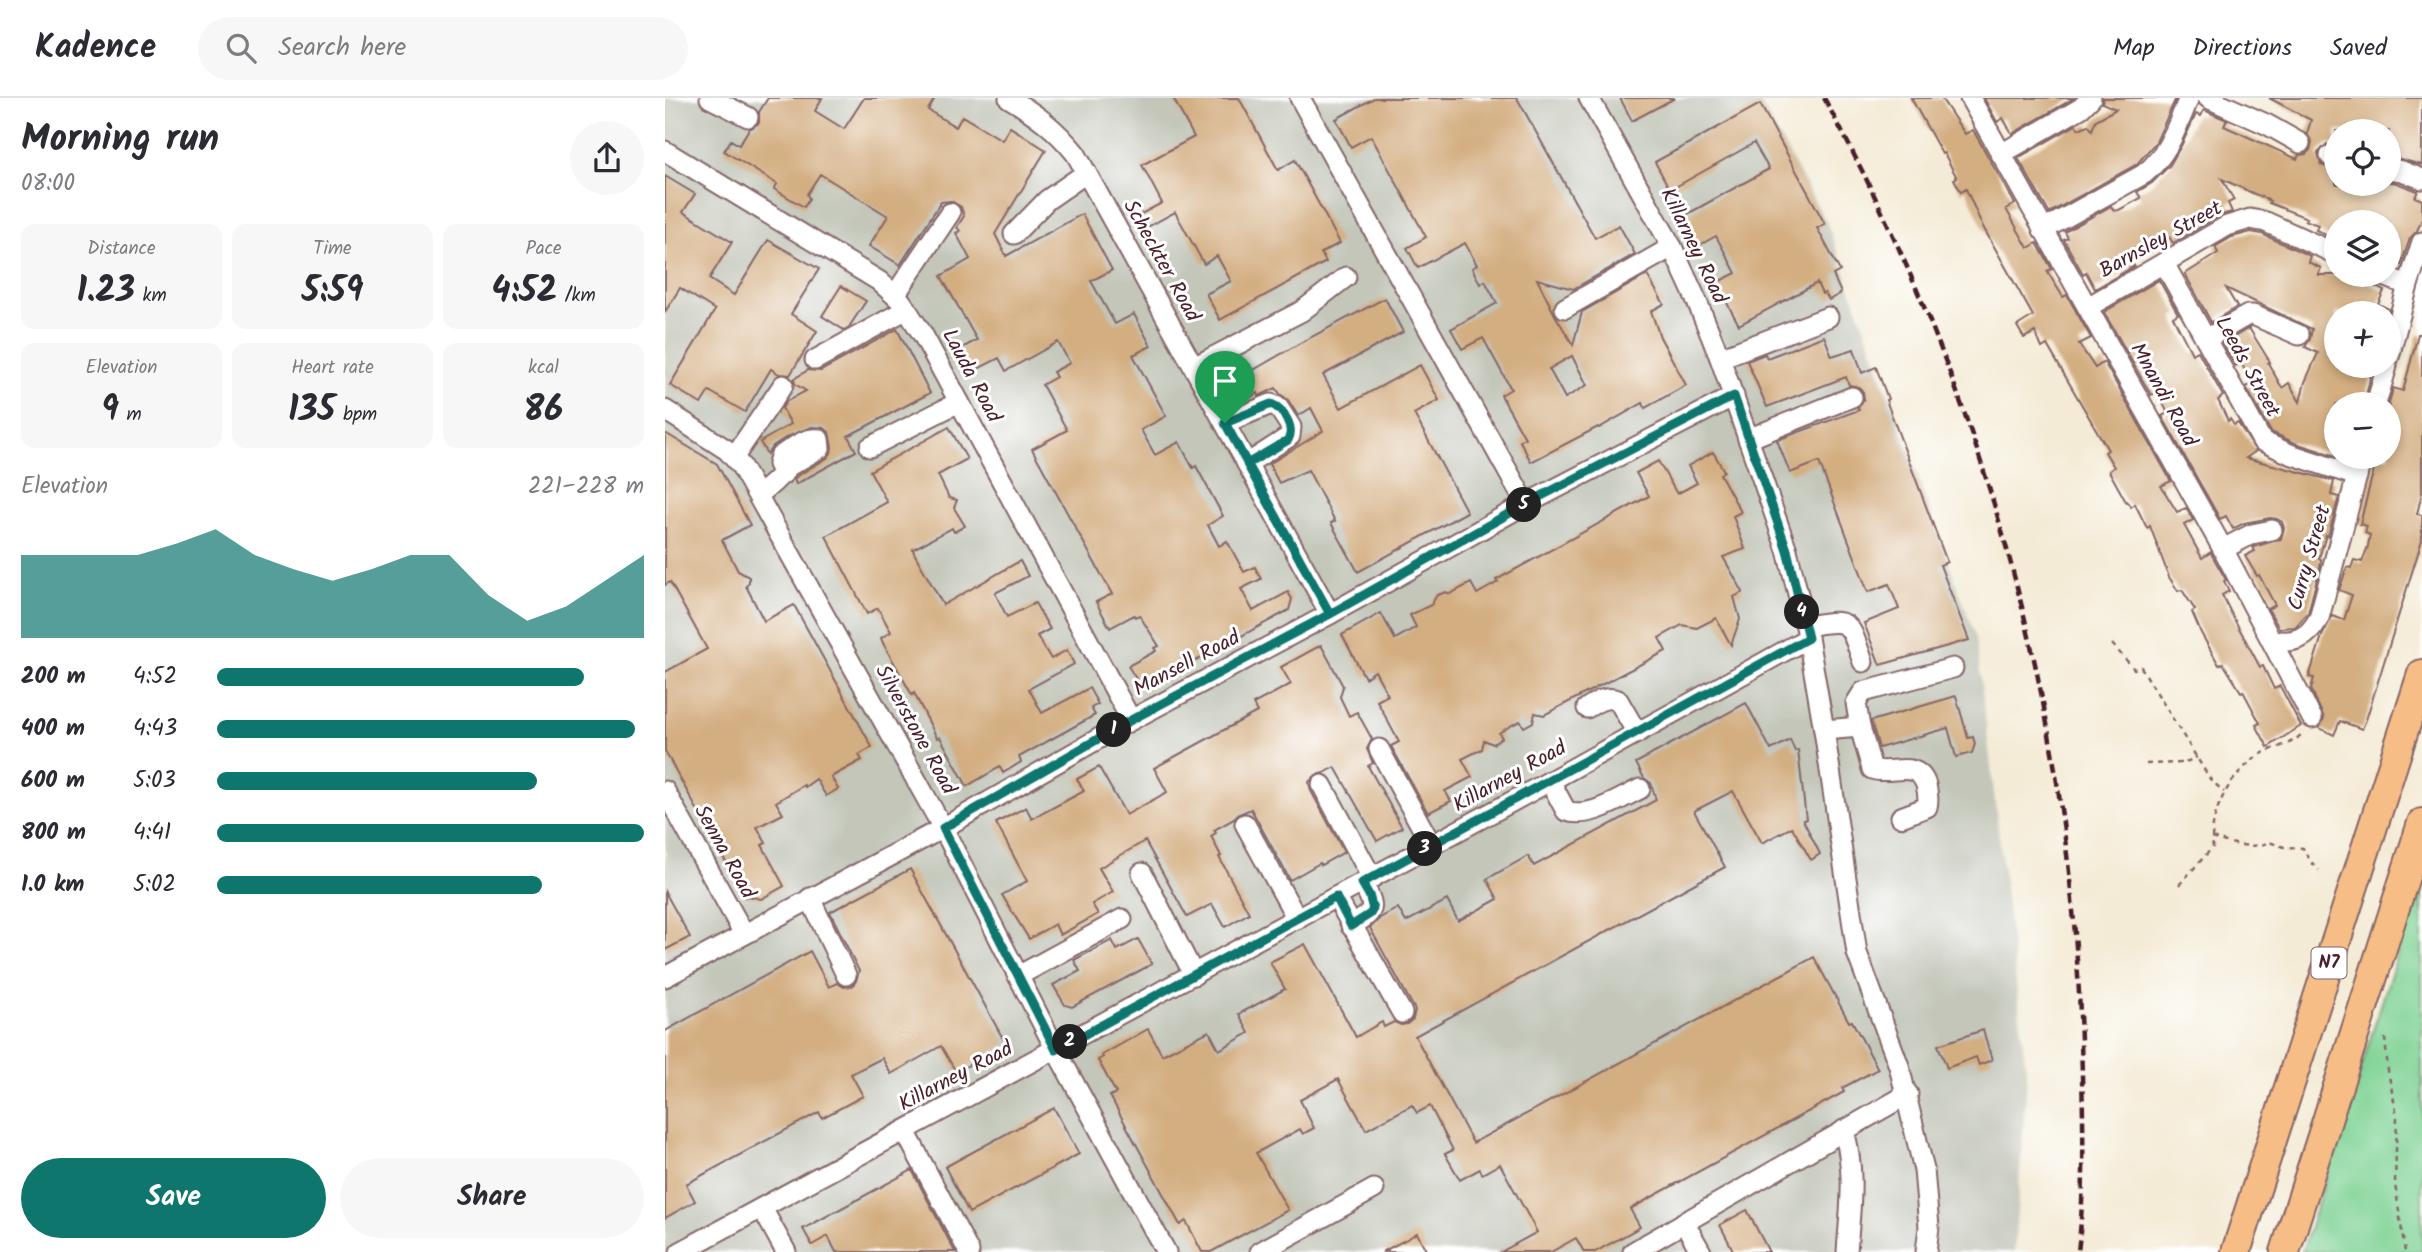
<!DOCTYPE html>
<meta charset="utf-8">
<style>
:root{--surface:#fff;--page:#f7f7f7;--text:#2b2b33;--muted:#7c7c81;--line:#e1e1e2;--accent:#0f766e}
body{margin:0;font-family:Kalam,sans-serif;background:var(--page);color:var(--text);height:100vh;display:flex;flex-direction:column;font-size:26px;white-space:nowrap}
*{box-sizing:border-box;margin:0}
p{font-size:23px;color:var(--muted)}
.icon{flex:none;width:38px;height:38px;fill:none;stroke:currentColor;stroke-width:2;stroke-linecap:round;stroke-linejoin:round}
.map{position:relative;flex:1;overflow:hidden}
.details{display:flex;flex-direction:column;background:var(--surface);width:665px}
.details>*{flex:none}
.fabs{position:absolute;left:1659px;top:21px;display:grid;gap:14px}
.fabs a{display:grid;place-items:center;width:77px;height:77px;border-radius:50%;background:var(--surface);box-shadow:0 4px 10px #0003;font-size:35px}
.pin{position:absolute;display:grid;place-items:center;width:60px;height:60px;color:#fff;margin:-72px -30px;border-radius:50% 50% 50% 0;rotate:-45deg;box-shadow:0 0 7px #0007}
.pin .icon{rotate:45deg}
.km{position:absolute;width:35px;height:35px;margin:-18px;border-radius:50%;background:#222;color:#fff;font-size:19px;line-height:35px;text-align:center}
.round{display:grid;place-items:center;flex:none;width:74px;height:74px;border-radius:37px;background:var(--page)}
.headline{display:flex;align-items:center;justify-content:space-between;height:119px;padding:0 21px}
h1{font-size:38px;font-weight:800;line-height:52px}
.metrics{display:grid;grid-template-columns:repeat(3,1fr);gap:10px;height:119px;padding:7px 21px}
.metrics div{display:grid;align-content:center;border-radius:14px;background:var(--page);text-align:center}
.metrics b{font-size:35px;font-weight:800}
.metrics small{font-size:19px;font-weight:400}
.metrics p{font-size:19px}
.chart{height:196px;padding:14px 21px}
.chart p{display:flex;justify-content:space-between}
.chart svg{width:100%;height:126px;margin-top:7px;fill:var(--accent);opacity:.7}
.action{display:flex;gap:14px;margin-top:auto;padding:14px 21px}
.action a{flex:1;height:80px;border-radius:42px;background:var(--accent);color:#fff;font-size:28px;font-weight:800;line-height:80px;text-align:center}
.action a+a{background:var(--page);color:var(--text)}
ul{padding:0 21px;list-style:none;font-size:23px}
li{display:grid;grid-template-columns:112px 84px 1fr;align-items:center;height:52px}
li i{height:18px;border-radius:9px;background:var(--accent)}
header{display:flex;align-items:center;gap:42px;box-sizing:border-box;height:98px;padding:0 35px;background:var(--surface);border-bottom:2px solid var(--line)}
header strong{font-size:33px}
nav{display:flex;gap:38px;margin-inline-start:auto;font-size:24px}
.search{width:490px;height:63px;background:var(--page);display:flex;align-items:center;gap:18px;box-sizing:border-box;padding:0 24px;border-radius:38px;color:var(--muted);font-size:26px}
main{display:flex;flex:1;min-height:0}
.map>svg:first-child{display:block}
</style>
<header>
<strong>Kadence</strong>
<div class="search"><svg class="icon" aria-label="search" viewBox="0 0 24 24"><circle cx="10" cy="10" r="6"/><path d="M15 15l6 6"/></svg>Search here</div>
<nav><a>Map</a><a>Directions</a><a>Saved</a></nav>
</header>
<main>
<section class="details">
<div class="headline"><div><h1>Morning run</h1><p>08:00</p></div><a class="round"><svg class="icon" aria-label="share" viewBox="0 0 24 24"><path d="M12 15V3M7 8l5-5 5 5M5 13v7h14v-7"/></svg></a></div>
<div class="metrics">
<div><p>Distance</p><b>1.23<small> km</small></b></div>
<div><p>Time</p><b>5:59</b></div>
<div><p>Pace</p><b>4:52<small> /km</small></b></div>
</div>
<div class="metrics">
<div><p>Elevation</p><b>9<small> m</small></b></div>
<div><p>Heart rate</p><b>135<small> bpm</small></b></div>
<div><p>kcal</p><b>86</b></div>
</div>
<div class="chart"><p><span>Elevation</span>221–228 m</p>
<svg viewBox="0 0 160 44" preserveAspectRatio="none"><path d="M0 44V15L10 15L20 15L30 15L40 11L50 6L60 15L70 20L80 24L90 20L100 15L110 15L120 29L130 38L140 33L150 24L160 15V44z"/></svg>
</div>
<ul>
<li><b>200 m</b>4:52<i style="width:86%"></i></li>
<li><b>400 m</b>4:43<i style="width:98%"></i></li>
<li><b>600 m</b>5:03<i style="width:75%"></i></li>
<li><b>800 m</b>4:41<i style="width:100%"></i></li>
<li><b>1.0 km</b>5:02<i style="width:76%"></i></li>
</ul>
<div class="action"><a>Save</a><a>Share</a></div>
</section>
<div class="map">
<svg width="1757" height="1154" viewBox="0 0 1757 1154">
<rect width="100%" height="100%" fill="#fff"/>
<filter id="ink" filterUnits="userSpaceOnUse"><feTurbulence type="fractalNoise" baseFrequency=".0143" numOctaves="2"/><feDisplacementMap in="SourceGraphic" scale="14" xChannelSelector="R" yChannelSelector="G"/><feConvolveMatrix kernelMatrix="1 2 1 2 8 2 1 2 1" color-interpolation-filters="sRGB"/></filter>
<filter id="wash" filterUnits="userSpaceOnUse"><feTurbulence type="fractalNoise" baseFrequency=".00686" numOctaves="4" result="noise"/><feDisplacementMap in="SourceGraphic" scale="28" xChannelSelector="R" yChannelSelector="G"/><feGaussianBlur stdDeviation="1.57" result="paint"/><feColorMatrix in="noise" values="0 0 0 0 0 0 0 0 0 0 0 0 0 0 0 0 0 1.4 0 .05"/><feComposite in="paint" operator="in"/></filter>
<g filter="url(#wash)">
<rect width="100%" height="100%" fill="#f4ebd6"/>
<polygon fill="#c3c6b9" points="0,0 1093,0 1162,125 1311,540 1362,980 1349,1154 0,1154"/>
<polygon fill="#80d395" stroke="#657960" stroke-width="2" points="1757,779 1757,1154 1637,1154"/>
<g id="blocks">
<g fill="#d3ae81" fill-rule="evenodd">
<polygon points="103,0 157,0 150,13 179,31 199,0 270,0 263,12 291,29 297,18 337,42 345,29 381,52 330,136 341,158 417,116 447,172 426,183 450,226 469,216 486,248 468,257 501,318 476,332 490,357 514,344 528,370 531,368 558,418 543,427 554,448 562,443 579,474 590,469 596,481 576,491 588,513 623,494 627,501 624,512 485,588 473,584 463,568 491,553 489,550 494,548 474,517 470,519 469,517 445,530 431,504 447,496 367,351 402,332 377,287 391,279 388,274 405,265 393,244 341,273 334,260 305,275 293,252 312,242 276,178 305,161 291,135 295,133 292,129 299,118 296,109 286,103 276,104 235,167 204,148 223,118 155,76 142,96 144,101 139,109 109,91 112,86 59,53 66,42 74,47 84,31 94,25 94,14"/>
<polygon points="508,0 574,0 613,72 630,62 675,145 656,155 661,164 555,222 541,196 566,183 552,158 539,166 510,114 479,131 472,118 497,105 477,67 529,39"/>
<path d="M709,0H852L930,140L954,127L970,156L908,191L872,181L890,217L908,247L917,214L982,177L999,206L986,213L995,239L1021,287L980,310L978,305L934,330L933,329L866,364L855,343L860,340L836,297L846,291L818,240L797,251L786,231L832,205L820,183L815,186L807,170L812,167L800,145L753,170L742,150L761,139L706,38L686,49L671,21ZM907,258L922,287L900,300L884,271Z"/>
<polygon points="955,0 1010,0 967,23"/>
<polygon points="1246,0 1276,0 1300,36 1308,32 1350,106 1341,111 1363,150 1372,145 1387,171 1382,173 1398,199 1402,197 1426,240 1414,246 1430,270 1439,264 1506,383 1496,388 1512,414 1521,410 1528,422 1519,427 1537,460 1546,454 1547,457 1561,482 1559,483 1564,493 1557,497 1567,517 1595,569 1598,568 1609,591 1615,588 1636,628 1603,649 1591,627 1595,625 1578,593 1576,594 1558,565 1554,567 1536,535 1527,514 1530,512 1517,492 1513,493 1504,479 1485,428 1482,430 1470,406 1466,409 1460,402 1444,373 1449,369 1440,354 1443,352 1382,247 1377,250 1370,234 1359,240 1352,228 1368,218 1317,127 1301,91 1296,94 1289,81 1292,80 1279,55 1277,56"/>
<polygon points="1319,0 1409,0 1347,36 1338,20 1332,24"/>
<polygon points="1438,0 1511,0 1491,44 1472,66 1384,115 1353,60 1411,27 1414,31 1423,27 1427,32 1431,22 1451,11 1437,5"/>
<polygon points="1604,0 1757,0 1757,67 1728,59 1732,51 1724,46 1724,33 1671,33 1671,47 1662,46 1653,55 1656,67 1671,72 1671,86 1729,84 1753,93 1750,99 1757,102 1757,121 1752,133 1745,140 1736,167 1724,162 1724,124 1671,124 1671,131 1666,140 1651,132 1653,127 1640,122 1642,120 1604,105 1605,103 1557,81 1569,102 1563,105 1567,114 1556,117 1508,145 1504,139 1466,163 1469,168 1430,191 1421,174 1418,176 1399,142 1403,140 1400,134 1446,108 1449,113 1454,112 1476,100 1472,94 1487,85 1505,67 1517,46 1531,16 1536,18 1539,12 1562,22 1559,28 1632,61 1634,57 1641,56 1645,52 1647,44 1642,36 1646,22"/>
<polygon points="1095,6 1160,126 1152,130 1175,173 1168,177 1176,195 1164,202 1160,195 1157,196 1152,185 1074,227 1051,185 1071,175 1051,138 1033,148 1017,119 1104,71 1089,45 1005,92 990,64"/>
<polygon points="0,78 30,96 18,114 67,144 44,181 69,197 103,142 154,171 126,216 152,233 125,277 114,276 106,271 80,314 44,293 36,306 5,287 50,212 15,190 0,214"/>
<polygon points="1586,134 1597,136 1645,158 1643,164 1656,170 1653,177 1695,177 1705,181 1705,186 1719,193 1713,206 1724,211 1723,215 1671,215 1671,268 1708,268 1699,306 1671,306 1671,358 1630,345 1606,334 1581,289 1588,286 1576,265 1570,268 1558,246 1584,230 1605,264 1603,265 1617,290 1624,285 1635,304 1640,284 1653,255 1640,249 1645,241 1647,231 1561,190 1572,209 1546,224 1520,176 1553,155 1550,149 1567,139"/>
<polygon points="1494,182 1513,216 1508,219 1527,256 1533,253 1558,298 1553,302 1563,323 1565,321 1569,327 1573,325 1591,353 1581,360 1669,383 1666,397 1674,399 1663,438 1661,437 1654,460 1656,461 1655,469 1643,515 1630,529 1614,530 1603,511 1610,507 1594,477 1592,478 1580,458 1590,453 1588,449 1592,448 1616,441 1619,430 1617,424 1612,421 1605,420 1579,425 1568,431 1561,418 1555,421 1497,318 1503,315 1492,294 1486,297 1439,214"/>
<polygon points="176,188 201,203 184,229 179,232 157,218"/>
<polygon points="720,200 738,234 658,277 676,310 755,267 774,302 749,316 802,414 693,474 666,425 670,423 643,372 614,385 604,366 658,333 646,310 633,318 623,302 615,296 611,290 594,298 593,295 572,307 561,288 635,245"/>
<polygon points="232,231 265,295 183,338 191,353 131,386 129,381 132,378 162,360 166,355 167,349 164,334 159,330 147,329 122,339 108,348 102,356 95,344 126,326 117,310 122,303 141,293 130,286 129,281 143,272 156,273"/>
<polygon points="1753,236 1757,236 1757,395 1752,416 1757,417 1757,442 1701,622 1697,631 1675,623 1669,637 1654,630 1659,620 1646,591 1649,580 1644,579 1657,538 1667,518 1679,522 1687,497 1674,492 1682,469 1686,470 1689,462 1697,464 1703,448 1705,437 1700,435 1702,428 1695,426 1712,359 1724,359 1727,335 1724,335 1724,306 1728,290 1738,293"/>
<polygon points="1159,238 1167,258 1189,251 1197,275 1211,269 1223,301 1221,302 1282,464 1275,467 1304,542 1215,567 1199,525 1234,511 1224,486 1203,494 1154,364 1125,375 1112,342 1194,312 1193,310 1199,301 1198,294 1194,289 1184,287 1181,279 1102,309 1082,263 1100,256 1102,260"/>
<polygon points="284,329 302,361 273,377 284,400 292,402 289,410 300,428 289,434 287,430 248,451 249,455 278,507 355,463 363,478 330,495 342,519 370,505 385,531 372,538 386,561 402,552 409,566 364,591 377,615 424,590 433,606 426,610 430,617 354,659 356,664 338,675 335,669 302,688 275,639 272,640 249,595 247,597 218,545 216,540 226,534 213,510 202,516 161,438 222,404 205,373"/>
<polygon points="0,335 52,366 85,427 57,442 73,473 84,479 84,484 81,488 99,523 129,507 207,649 194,657 197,662 166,679 173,691 161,698 151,681 140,689 139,687 111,704 118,716 92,729 101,745 97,747 119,788 96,801 83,798 80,799 0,653 0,574 42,551 5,484 0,487"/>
<polygon points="1048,354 1059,373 1055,376 1076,414 1068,418 1080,451 1058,459 1078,494 1069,499 1075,521 1066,547 1051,520 1032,530 1017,527 994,540 1001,553 879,617 870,615 868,624 859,629 855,623 845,628 834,635 837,640 828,646 819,642 817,651 797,661 807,679 780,693 786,703 763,715 726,648 734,644 712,603 723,597 710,573 700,580 677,537 716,515 730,541 751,529 745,517 766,507 772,497 781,494 785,496 806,485 812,496 833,484 831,482 984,398 971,375 993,363 1012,396 1032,385 1023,368"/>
<polygon points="656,547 678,588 675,599 684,618 692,614 707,641 702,651 708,665 703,668 737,729 712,743 670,669 659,675 651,677 644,684 646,693 679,754 656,767 655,765 625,782 586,711 574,716 569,721 549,732 551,735 546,738 556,758 554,759 584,815 560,829 547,806 522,819 480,743 434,770 448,794 427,806 433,816 395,837 390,826 364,841 337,797 362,783 331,725 361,709 367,721 419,693 412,681 434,669 461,717 502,694 489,670 592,614 588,606 626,586 616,569"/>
<polygon points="1291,598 1303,640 1308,639 1310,646 1307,655 1291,659 1283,630 1214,650 1206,623"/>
<polygon points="1081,605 1106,652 1125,642 1130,653 1133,652 1141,721 1138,722 1155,756 1146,762 1127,729 1097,745 1068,693 1029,713 1060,769 750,938 808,1045 1149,859 1184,924 1187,923 1213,971 1177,990 1179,994 965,1111 975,1129 930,1154 919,1154 911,1140 886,1154 836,1154 872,1134 835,1066 817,1076 815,1071 795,1082 780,1056 788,1052 765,1008 752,1015 747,1007 701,1032 673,981 635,1002 649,1030 638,1036 635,1031 591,1055 623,1112 546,1154 537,1154 521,1123 515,1127 445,998 451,995 433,962 438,959 437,957 483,931 497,957 544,933 554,952 584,935 574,916 620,891 605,864 640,846 691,939 717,924 719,929 729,924 736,927 742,926 748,921 750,912 705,830 715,820 733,810 741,824 782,802 793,823 833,801 822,781 863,758 869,768 991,702 986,685 979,680 971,665"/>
<polygon points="245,771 341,946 291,974 276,948 226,976 217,960 186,976 198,998 157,1020 154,1014 21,1086 30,1103 0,1120 0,933 145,853 164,889 172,885 179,889 187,888 191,883 194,873 165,814"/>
<polygon points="0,794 25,839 0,852"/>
<polygon points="473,841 487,866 407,909 400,907 388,887 415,873 409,862 447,842 452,852"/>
<polygon points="1318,932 1327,962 1314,967 1311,959 1282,970 1273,947"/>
<polygon points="389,1010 414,1056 304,1115 280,1069"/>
<polygon points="247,1072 290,1154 171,1154 163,1138 147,1147 138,1131"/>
<polygon points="1082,1112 1104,1154 1069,1154 1055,1127"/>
<polygon points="752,1135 762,1154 717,1154 742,1141"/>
</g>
</g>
</g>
<g filter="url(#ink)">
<use href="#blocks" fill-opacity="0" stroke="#866667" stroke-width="2"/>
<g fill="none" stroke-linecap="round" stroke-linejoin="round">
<g stroke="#866667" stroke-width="23">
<g id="minor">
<polyline points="45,0 83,19"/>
<path d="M344,0C372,17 390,30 411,56L665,516"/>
<polyline points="635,0 861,406"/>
<polyline points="924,0 1007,149 1031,201 1055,260 1122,452 1141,528 1159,632 1192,855 1234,968 1259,1072 1264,1129 1261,1154"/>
<polyline points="1305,0 1558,451 1647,620"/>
<polyline points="1543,0 1603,27 1635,45"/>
<polyline points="0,53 214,183 236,203 258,237 466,622"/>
<polyline points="1336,56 1416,10 1426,0"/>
<polyline points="1665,58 1671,60"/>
<polyline points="1724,71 1737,73 1757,81"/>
<path d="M1378,132L1479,76C1504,56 1512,28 1524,0"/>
<polyline points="349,136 382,102 421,75"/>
<polyline points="1499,165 1597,343 1625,356 1692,378"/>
<polyline points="1716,177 1743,187"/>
<polyline points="230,197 285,115"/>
<polyline points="1423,209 1562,128 1585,121 1601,124 1671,156"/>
<polyline points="900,210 1007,149"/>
<polyline points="1541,241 1583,217 1588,217 1634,237"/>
<polyline points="1724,259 1743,187 1757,144"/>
<polyline points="1055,260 1163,219"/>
<polyline points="150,262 242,211"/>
<polyline points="529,269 637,213 681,179"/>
<polyline points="1711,306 1722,268"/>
<polyline points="0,312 62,352 76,368 278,730 391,952 501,1154"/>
<polyline points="560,325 606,306 613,309 626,329 625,338 582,366"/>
<polyline points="1083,341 1187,299"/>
<polyline points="205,349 294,304"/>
<polyline points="69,359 118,287"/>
<path d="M93,397C106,388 114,380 124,368L155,350L154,341C140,339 126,351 115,358L113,366L118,376"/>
<polyline points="1558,451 1587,436 1607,432"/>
<path d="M1141,528C1187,520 1183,522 1198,564"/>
<path d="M1608,542C1630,546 1643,540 1654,520L1697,359"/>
<path d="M922,610C933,603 941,598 953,602L972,635"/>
<polyline points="1195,629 1191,605 1198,594 1288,570"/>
<path d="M1159,632L1195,629L1207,671C1226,678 1252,660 1261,687C1263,695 1264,701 1262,709L1236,719"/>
<polyline points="714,651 767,748"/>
<path d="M885,683L901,713C925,721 954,701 975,691"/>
<polyline points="657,687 707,780"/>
<polyline points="0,693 79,836"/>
<polyline points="580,726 632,821"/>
<polyline points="477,775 529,877"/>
<polyline points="671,799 737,915"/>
<polyline points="145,800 181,877"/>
<path d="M686,828C710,814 712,810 697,785"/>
<polyline points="353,878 457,821"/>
<polyline points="0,879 278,730 466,622 665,516 861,406 1069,298"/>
<path d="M1179,1032C1191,1078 1185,1108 1182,1154"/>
<polyline points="240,1033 304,1154"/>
<polyline points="97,1110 121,1154"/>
<polyline points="1019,1124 1036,1154"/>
<polyline points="15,1154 885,683 1143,540"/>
<polyline points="595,1154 709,1091"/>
<polyline points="968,1154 1243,996"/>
</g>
</g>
<g stroke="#866667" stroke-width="32">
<g id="highway">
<polyline points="1571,1154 1757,576"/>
<polyline points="1620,1154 1757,725"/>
</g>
</g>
<g stroke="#866667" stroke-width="2.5" stroke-dasharray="5 5" stroke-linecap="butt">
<polyline points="1447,546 1469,571 1476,569 1545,681 1559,694"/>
<polyline points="1481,666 1519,665 1532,659"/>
<path d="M1547,740C1563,745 1589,752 1604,744L1619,749L1638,750L1646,764L1654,772"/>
<path d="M1514,787L1548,749C1542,714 1569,670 1600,654C1613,648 1630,646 1638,634"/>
<polyline points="1720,940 1723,973 1732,1018 1730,1086 1740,1154"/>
</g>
<use href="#minor" stroke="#fff" stroke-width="19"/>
<use href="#highway" stroke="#f6be86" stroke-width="28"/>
<path stroke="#4a1f2b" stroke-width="4.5" stroke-dasharray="10 5" stroke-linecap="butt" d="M1159,0C1318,290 1406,613 1416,943C1418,1013 1421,1085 1413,1154"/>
</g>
</g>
<g fill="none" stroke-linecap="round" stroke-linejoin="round" filter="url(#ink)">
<g stroke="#fff" stroke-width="14">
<path id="route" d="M560,325L665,516L466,622L278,730L391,952L671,799L686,828L705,816L708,811L704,797L697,785L1143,540L1122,452L1069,298L861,406L665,516L582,366L623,342C630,330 619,311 606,306L560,325"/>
</g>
<use href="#route" stroke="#0f766e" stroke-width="9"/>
</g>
<g text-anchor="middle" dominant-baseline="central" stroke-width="6" stroke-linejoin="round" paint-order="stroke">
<rect fill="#fff" stroke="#80626b" stroke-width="2" x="1646.5" y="849.5" width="35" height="31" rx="5"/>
<g font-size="19" font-weight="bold" fill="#4a1f2b">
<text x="1664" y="865">N7</text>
</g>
<g font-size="21" fill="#4a1f2b" stroke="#fff">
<text transform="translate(1496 142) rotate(-29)">Barnsley Street</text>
<text transform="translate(1028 148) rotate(64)">Killarney Road</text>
<text transform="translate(496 163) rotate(61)">Scheckter Road</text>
<text transform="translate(1582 269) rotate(61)">Leeds Street</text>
<text transform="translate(306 278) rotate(62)">Lauda Road</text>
<text transform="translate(1498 297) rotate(61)">Mnandi Road</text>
<text transform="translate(1645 460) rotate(-74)">Curry Street</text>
<text transform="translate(522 566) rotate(-28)">Mansell Road</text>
<text transform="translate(250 632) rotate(61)">Silverstone Road</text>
<text transform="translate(845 679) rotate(-29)">Killarney Road</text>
<text transform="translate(59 754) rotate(61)">Senna Road</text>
<text transform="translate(291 979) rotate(-28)">Killarney Road</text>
</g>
</g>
</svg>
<div class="fabs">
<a><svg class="icon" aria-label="locate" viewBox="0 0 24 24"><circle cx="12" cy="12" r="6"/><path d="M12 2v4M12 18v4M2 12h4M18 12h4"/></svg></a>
<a><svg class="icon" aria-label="layers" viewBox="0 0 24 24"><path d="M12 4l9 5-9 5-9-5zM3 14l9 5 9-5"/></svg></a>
<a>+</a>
<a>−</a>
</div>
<div class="pin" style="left:560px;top:325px;background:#1e9e55"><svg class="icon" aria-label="arrive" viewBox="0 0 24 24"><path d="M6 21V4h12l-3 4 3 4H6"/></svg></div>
<b class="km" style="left:449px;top:632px">1</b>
<b class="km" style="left:405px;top:944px">2</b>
<b class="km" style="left:760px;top:751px">3</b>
<b class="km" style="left:1137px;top:514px">4</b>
<b class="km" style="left:859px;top:407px">5</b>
</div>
</main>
